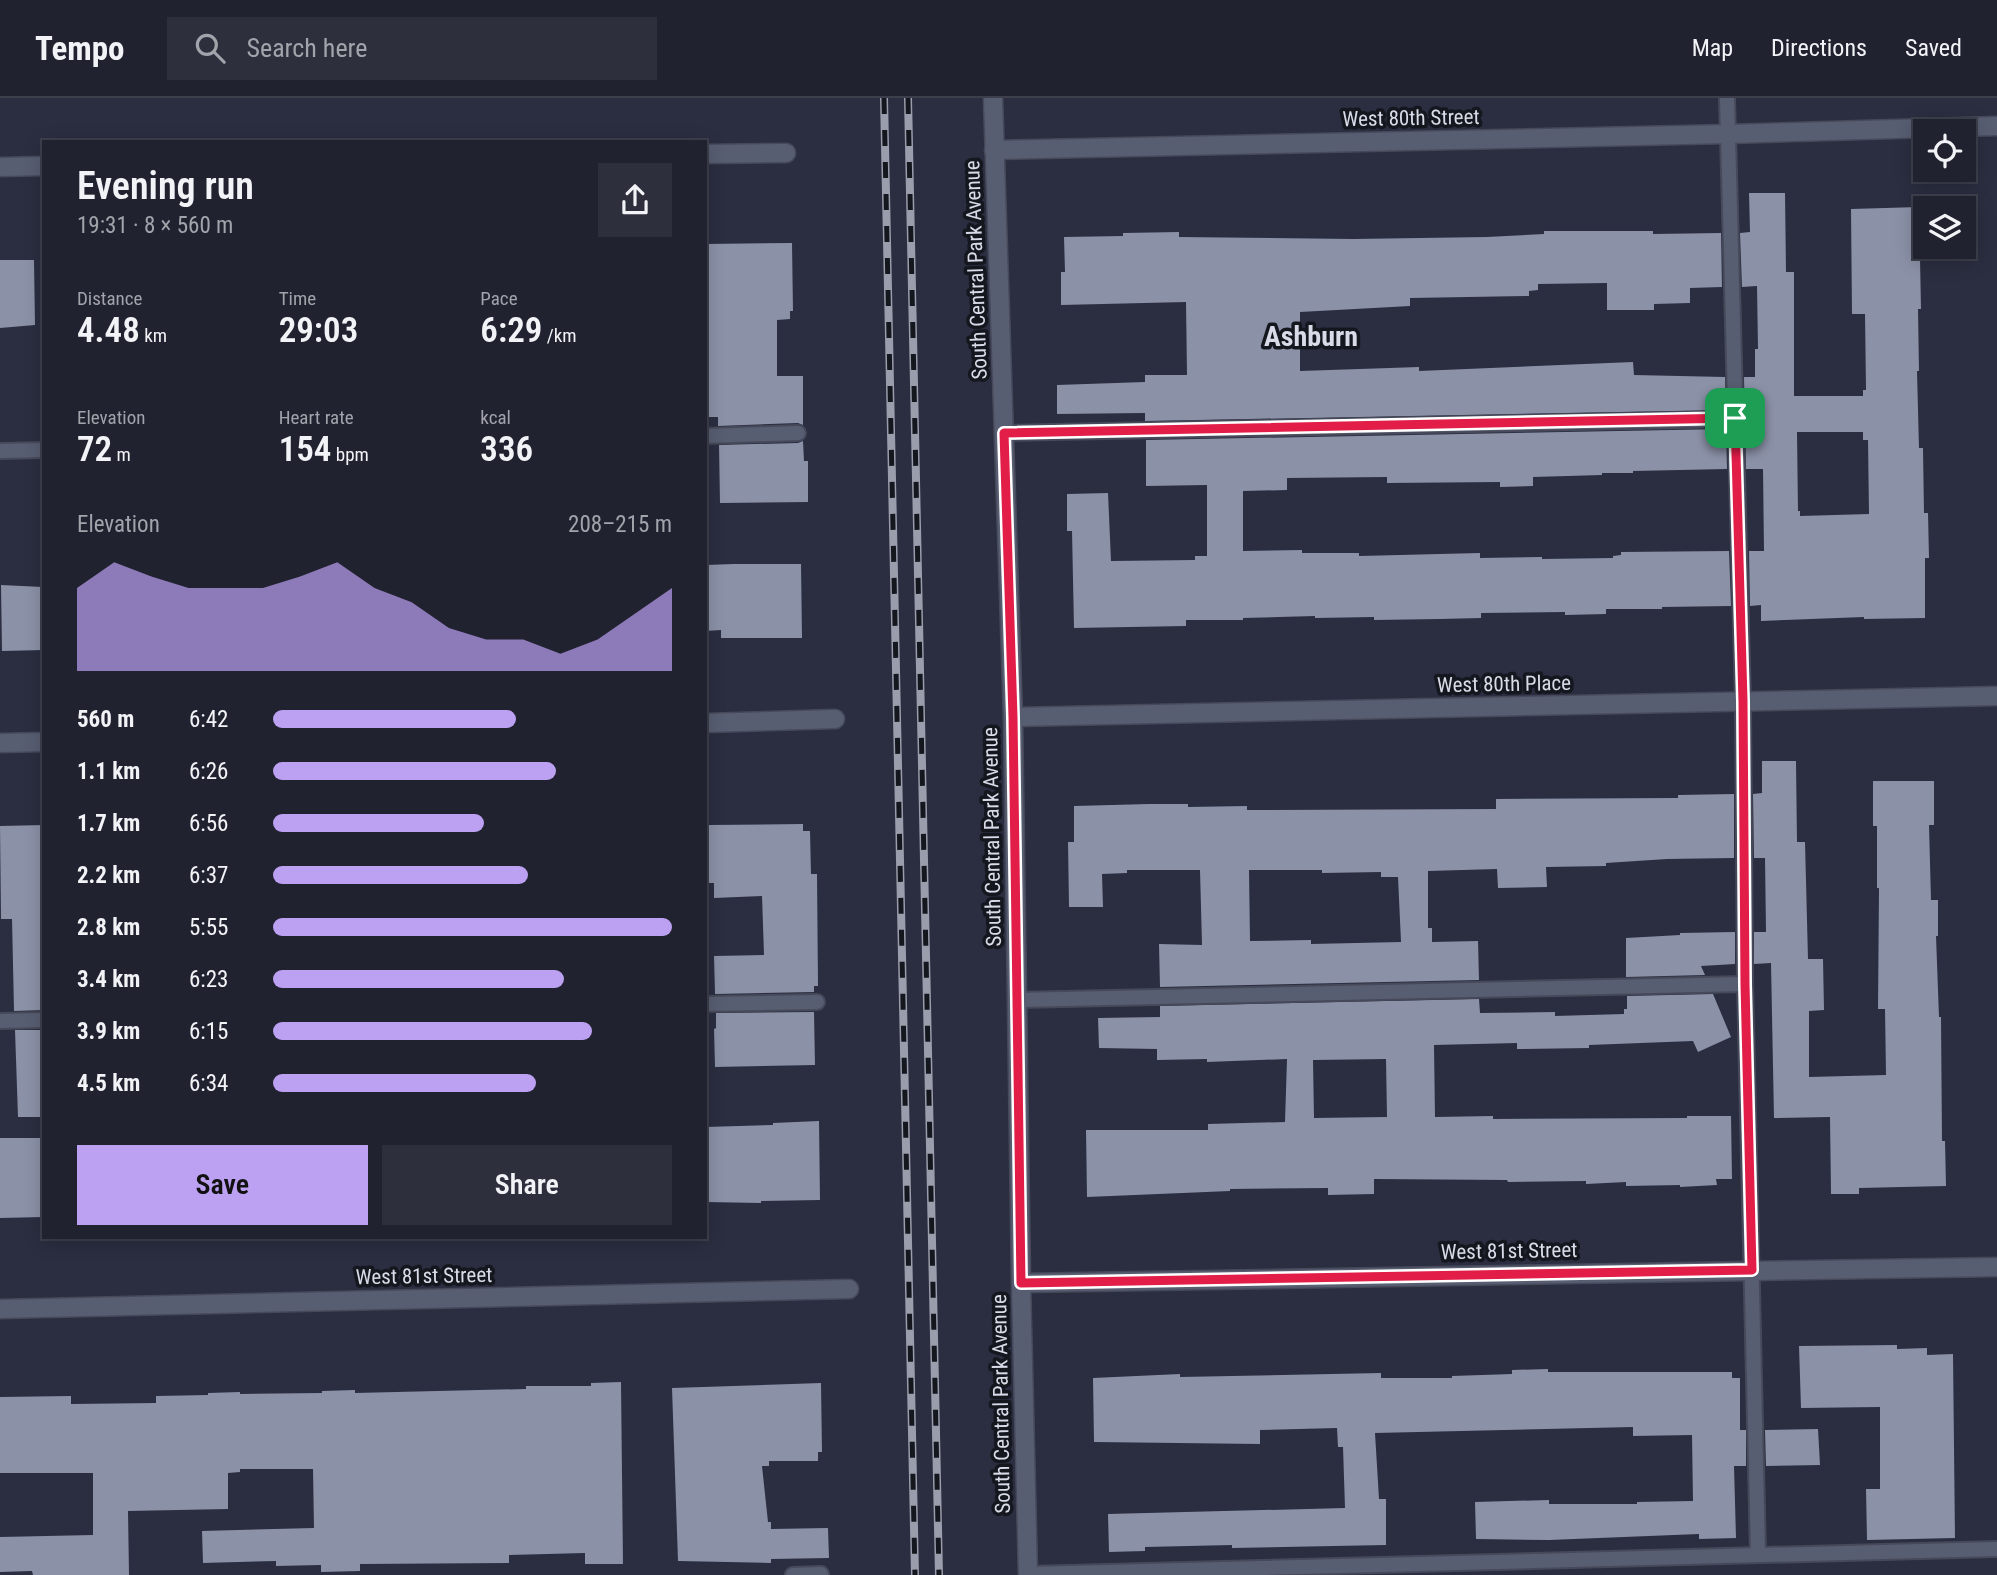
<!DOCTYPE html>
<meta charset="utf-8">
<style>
:root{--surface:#202230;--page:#2d2f3c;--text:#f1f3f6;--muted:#a2a4ab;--line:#3d3f4c;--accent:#bca0f2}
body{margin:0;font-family:"Roboto Condensed",sans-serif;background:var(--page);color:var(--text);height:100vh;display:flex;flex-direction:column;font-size:26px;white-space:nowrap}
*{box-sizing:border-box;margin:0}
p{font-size:23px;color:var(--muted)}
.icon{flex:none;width:38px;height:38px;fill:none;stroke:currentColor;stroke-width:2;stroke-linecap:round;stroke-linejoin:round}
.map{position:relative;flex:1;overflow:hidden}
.sheet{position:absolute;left:42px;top:42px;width:665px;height:1099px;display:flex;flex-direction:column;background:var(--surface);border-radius:0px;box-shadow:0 4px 18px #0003,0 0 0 2px var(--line)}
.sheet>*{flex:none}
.buttons{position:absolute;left:1913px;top:21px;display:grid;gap:14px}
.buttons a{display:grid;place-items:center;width:63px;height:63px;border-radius:0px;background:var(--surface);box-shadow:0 4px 18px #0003,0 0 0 2px var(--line);font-size:35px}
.pin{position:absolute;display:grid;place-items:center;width:60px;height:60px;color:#fff;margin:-30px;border-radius:14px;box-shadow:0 4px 10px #0006}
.round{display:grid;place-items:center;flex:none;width:74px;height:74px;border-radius:0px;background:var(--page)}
.summary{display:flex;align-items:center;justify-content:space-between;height:119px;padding:0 35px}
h1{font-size:38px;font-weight:600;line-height:52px}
.metrics{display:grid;grid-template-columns:repeat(3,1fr);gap:10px;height:119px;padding:7px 35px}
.metrics div{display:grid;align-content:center}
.metrics b{font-size:35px;font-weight:600}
.metrics small{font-size:19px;font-weight:400}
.metrics p{font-size:19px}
.chart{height:196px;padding:14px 35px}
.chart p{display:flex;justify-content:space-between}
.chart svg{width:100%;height:126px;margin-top:7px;fill:var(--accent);opacity:.7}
.action{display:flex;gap:14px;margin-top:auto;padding:14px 35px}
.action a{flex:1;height:80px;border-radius:0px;background:var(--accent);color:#111;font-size:28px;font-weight:600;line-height:80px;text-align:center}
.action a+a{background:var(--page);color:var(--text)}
ul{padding:0 35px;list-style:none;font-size:23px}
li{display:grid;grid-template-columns:112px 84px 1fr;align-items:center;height:52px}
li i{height:18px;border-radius:9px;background:var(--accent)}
header{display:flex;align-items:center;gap:42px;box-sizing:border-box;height:98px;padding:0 35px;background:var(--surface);border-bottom:2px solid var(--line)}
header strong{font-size:33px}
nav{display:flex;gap:38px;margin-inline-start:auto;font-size:24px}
.search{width:490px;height:63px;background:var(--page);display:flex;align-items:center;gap:18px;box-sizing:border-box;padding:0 24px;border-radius:0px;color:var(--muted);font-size:26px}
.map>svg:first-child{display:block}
</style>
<header>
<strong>Tempo</strong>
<div class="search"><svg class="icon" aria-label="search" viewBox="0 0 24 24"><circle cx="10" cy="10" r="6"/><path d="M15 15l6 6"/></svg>Search here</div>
<nav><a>Map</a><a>Directions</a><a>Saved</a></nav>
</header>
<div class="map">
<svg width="1997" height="1477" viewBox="0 0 1997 1477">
<rect width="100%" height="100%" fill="#2a2e40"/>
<g fill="#8b91a7" fill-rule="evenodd">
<path d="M1749,95H1785L1786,174H1794V298H1863V292H1866L1865,216H1852L1851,111L1919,109L1921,211H1918L1919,273H1917L1919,350H1923L1924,415H1928L1929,460H1925V520L1864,521V519L1761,523V507L1750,508L1749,453H1764L1763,371H1746L1744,279H1755V251H1758L1757,188L1742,189L1740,135L1750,134ZM1797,334H1863V342H1868L1869,416L1800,418V413H1798Z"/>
<polygon points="1544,133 1653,133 1653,136 1721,135 1722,189 1690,190 1690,205 1654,206 1654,212 1607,212 1607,185 1538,186 1538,192 1529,193 1529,198 1410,200 1410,208 1300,214 1300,273 1419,269 1419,273 1633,264 1634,277 1725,279 1726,312 1145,323 1145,315 1057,316 1057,287 1145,284 1145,277 1187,277 1186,204 1061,207 1061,174 1065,174 1064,139 1123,138 1123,135 1179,134 1179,139 1353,141 1487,139 1544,136"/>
<polygon points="792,145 793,213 790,213 790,221 777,222 777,278 803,278 803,327 798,325 718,328 718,319 705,319 705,146"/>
<polygon points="0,162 34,162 35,227 0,230"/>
<polygon points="1726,331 1727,371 1633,373 1633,375 1602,375 1602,377 1533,379 1533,388 1500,389 1500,384 1387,385 1387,379 1287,380 1287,392 1243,393 1243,453 1302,452 1302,455 1359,455 1359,458 1480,455 1480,460 1542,459 1542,461 1613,460 1613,458 1621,457 1621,454 1729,453 1731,508 1662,509 1662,511 1606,511 1606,516 1565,517 1565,514 1481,515 1481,520 1440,521 1374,522 1374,519 1315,520 1315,518 1243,520 1243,522 1186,522 1186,528 1074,530 1072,433 1067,433 1067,396 1108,395 1111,463 1195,462 1195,458 1207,458 1207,387 1146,388 1146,342"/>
<polygon points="803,343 804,363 808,363 808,404 720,405 719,347 798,345"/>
<polygon points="734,466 801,466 802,540 721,540 721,532 705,533 705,467"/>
<polygon points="1,487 43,489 44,552 2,553"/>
<polygon points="1762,663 1796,663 1797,744 1805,744 1808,861 1823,861 1824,912 1809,913 1809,979 1886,977 1885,911 1878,911 1879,790 1877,790 1877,728 1873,728 1873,683 1934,683 1934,727 1929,727 1931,802 1938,802 1938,838 1936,838 1939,919 1941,919 1942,1043 1945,1043 1946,1088 1859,1090 1859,1096 1831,1096 1830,1019 1774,1020 1771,865 1754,866 1754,834 1766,834 1765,760 1754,760 1753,696 1762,695"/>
<path d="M1734,696V760L1667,761L1606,765V768L1546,769L1547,789L1498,790L1497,771L1428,773V830H1432V844L1478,843L1479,882L1160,889L1159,846L1202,847L1200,772H1127V775L1102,776L1103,809H1069L1068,744H1074V708L1149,706H1188V709L1247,708V712L1496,711V701L1678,700V697ZM1249,772H1322V775L1381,774V779H1398L1401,844L1311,846V842L1250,843Z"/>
<polygon points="803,726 803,733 810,733 811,776 817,776 818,888 814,888 814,894 715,896 714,858 764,857 762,798 714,800 714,785 709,785 709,727"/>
<polygon points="44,727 44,912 14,913 12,821 1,821 0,728"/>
<polygon points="1735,834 1735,866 1701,868 1705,877 1626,879 1626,840 1680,837 1680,835"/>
<path d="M1713,896L1731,939L1698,954L1693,943L1589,947V950L1517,951V945L1434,947L1435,1019L1493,1018V1021L1687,1020V1018H1731L1732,1081H1716L1717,1087L1680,1089V1087L1626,1088V1084L1586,1086V1083L1508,1084L1507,1082L1374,1081V1096L1328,1097V1090L1230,1091V1093L1087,1099L1086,1032H1208V1026L1285,1024L1287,961L1207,964V961L1157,962V951L1099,950L1098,920L1160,919V908L1479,901L1480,915L1555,914V918L1624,916V911H1627V898ZM1386,961L1387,1019L1314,1020L1313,962Z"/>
<polygon points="814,914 815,967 715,969 714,931 716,930 716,915"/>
<polygon points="15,932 44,932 44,1019 18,1019"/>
<polygon points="819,1023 820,1102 761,1103 761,1105 705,1104 705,1029 773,1027 773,1025"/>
<polygon points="0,1040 44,1040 44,1119 0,1120"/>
<polygon points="1897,1247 1897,1251 1927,1250 1927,1257 1953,1256 1955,1440 1867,1442 1866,1391 1880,1391 1880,1309 1801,1310 1799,1248"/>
<polygon points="1548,1271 1548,1274 1732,1274 1732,1280 1740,1280 1740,1332 1746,1332 1746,1368 1734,1368 1736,1440 1699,1441 1699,1436 1549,1442 1476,1441 1475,1404 1549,1402 1549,1406 1637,1406 1637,1404 1693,1403 1692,1337 1633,1338 1633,1329 1375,1335 1379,1401 1386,1401 1386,1447 1232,1450 1232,1447 1145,1449 1145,1453 1109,1454 1108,1416 1345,1410 1343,1349 1338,1349 1337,1330 1260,1332 1260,1346 1094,1344 1093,1280 1180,1276 1180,1279 1381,1275 1381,1280 1452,1280 1452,1278 1512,1276 1512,1272"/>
<polygon points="621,1284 623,1466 585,1466 585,1455 509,1457 509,1465 360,1466 360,1473 321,1474 321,1467 276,1468 276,1463 203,1465 202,1433 314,1430 313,1371 240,1371 240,1374 228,1375 228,1411 128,1413 129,1477 33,1477 32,1473 0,1474 0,1439 93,1437 93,1375 0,1375 0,1299 71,1298 71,1306 156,1305 156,1298 208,1297 208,1295 240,1294 240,1296 322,1295 322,1293 355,1292 355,1295 526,1291 526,1288 591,1288 591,1285"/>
<polygon points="821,1285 822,1354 818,1354 818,1363 769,1363 769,1368 762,1368 768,1424 771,1424 771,1431 828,1430 829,1460 771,1461 771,1465 678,1463 672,1290"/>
<polygon points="1818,1331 1820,1367 1766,1368 1765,1332"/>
</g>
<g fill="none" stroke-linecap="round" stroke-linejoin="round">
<g stroke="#464959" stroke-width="18">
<g id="service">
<polyline points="1727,0 1743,603 1745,886 1758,1456"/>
<polyline points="1004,335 1735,321"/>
<polyline points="705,338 798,335"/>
<polyline points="0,353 44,352"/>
<polyline points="1017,902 1745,886"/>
<polyline points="705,906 817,904"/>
<polyline points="0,923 44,922"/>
<polyline points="1028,1476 1997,1451"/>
<polyline points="793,1477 821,1476"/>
</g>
</g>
<g stroke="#464959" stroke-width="21">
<g id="minor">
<polyline points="993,0 1013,619 1021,1185 1028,1477"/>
<polyline points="994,52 1728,36 1997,28"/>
<polyline points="705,56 786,55"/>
<polyline points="0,69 44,68"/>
<polyline points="1013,619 1997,598"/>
<polyline points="705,625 835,621"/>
<polyline points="0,645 44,644"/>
<polyline points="1021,1185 1997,1169"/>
<polyline points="0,1211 849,1191"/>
</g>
</g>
<use href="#service" stroke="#585e72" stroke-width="14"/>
<use href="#minor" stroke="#585e72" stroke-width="18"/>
<g stroke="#9a9dab" stroke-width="8">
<g id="rail">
<polyline points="884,0 915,1477"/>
<polyline points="908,0 939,1477"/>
</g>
</g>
<use href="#rail" stroke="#15171f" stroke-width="5" stroke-dasharray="16" stroke-linecap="butt"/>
</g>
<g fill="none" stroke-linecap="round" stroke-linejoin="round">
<g stroke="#fff" stroke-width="14">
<polygon id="route" points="1735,320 1743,603 1745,886 1752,1172 1021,1185 1013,619 1004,335"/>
</g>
<use href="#route" stroke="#e11d48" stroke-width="9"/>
</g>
<g text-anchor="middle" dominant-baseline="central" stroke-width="7" stroke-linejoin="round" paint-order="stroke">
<g font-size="21" fill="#d9dce8" stroke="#15171f">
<text transform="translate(1411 20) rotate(-1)">West 80th Street</text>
<text transform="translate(976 172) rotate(-92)">South Central Park Avenue</text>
<text transform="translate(1504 586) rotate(-1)">West 80th Place</text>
<text transform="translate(992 739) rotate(-91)">South Central Park Avenue</text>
<text transform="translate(1509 1153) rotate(-1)">West 81st Street</text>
<text transform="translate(424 1178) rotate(-1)">West 81st Street</text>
<text transform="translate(1001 1306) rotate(-91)">South Central Park Avenue</text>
</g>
<g font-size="28" font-weight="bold" fill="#d9dce8" stroke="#15171f">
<text x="1311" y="238">Ashburn</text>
</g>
</g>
</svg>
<div class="buttons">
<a><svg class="icon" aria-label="locate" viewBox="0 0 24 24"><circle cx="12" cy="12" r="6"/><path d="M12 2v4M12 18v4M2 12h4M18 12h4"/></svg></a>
<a><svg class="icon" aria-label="layers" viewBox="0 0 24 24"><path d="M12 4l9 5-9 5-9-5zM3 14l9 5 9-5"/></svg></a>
</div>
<div class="pin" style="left:1735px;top:320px;background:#1e9e55"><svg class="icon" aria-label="arrive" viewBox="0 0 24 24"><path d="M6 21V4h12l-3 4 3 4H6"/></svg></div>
<section class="sheet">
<div class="summary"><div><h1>Evening run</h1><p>19:31 · 8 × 560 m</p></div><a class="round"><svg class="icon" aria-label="share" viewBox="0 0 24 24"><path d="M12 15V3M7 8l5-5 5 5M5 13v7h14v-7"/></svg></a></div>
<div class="metrics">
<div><p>Distance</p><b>4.48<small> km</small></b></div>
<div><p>Time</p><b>29:03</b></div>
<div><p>Pace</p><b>6:29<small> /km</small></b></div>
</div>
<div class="metrics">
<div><p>Elevation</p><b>72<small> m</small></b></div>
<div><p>Heart rate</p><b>154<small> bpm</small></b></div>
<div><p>kcal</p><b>336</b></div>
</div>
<div class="chart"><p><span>Elevation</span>208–215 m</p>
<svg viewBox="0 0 160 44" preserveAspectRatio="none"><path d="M0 44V15L10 6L20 11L30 15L40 15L50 15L60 11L70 6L80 15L90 20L100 29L110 33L120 33L130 38L140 33L150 24L160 15V44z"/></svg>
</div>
<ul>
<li><b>560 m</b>6:42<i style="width:61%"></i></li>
<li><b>1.1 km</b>6:26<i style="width:71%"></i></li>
<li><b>1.7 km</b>6:56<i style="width:53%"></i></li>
<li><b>2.2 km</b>6:37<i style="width:64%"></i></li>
<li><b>2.8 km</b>5:55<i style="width:100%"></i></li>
<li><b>3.4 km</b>6:23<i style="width:73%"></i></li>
<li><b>3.9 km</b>6:15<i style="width:80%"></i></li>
<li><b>4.5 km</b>6:34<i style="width:66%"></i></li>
</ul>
<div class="action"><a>Save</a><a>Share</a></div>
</section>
</div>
